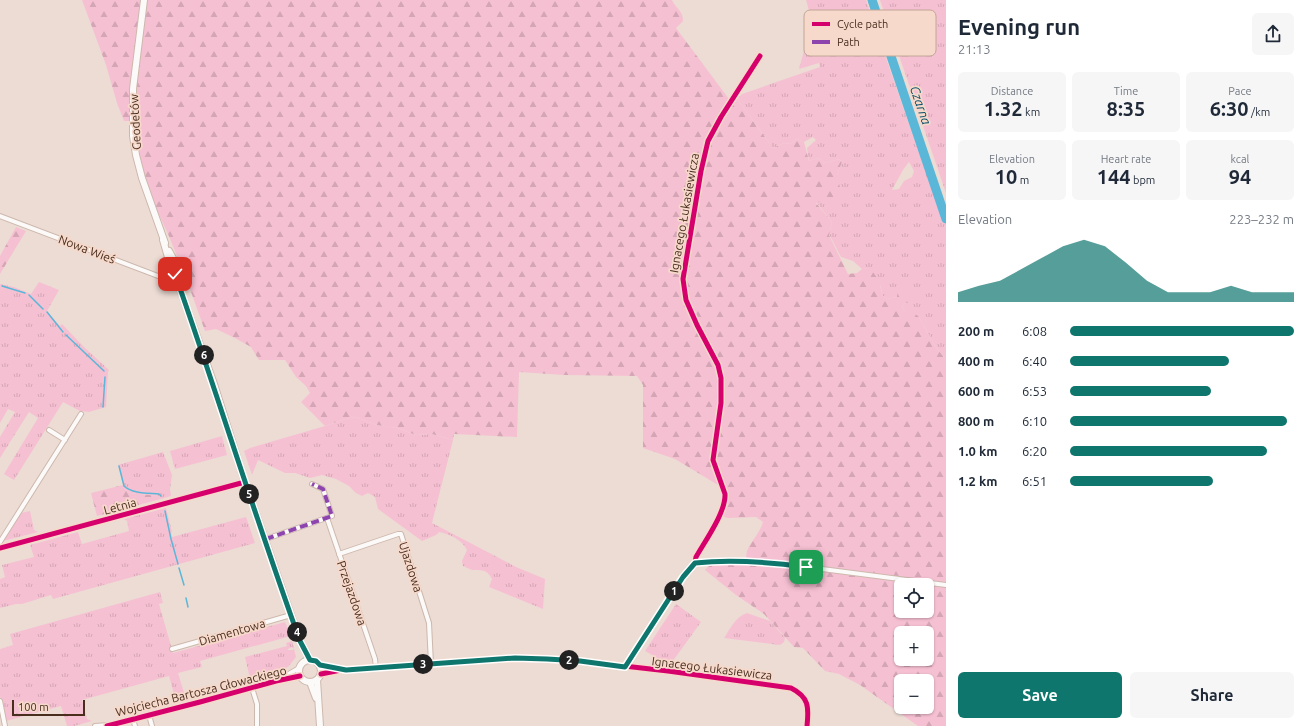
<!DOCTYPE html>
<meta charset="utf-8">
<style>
:root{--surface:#fff;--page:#f6f6f7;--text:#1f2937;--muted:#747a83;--accent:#0f766e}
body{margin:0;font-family:Ubuntu,sans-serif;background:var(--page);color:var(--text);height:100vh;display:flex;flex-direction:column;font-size:15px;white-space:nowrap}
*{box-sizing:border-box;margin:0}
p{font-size:13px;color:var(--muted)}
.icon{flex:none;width:22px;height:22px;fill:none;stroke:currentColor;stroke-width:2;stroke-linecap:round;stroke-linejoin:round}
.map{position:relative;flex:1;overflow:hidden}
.side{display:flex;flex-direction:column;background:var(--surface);width:360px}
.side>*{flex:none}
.fabs{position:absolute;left:894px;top:578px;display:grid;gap:8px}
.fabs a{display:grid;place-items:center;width:40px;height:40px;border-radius:6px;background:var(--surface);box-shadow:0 1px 3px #0004;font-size:20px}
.scale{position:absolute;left:12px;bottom:10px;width:73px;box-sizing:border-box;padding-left:4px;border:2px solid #492e1e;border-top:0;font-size:11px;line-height:14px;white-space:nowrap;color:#492e1e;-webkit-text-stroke:3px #f6d9ca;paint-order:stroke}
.pin{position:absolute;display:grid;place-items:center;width:34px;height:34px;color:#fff;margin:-17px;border-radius:8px;box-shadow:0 2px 6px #0006}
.km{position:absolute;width:20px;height:20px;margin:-10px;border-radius:50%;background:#222;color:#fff;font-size:11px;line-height:20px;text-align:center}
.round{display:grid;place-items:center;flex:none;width:42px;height:42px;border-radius:6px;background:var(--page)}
.head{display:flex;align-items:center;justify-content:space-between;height:68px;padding:0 12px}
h1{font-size:22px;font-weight:700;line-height:30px}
.stats{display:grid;grid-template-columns:repeat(3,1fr);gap:6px;height:68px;padding:4px 12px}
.stats div{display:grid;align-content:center;border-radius:6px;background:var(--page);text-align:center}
.stats b{font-size:20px;font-weight:700}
.stats small{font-size:11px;font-weight:400}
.stats p{font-size:11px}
.chart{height:112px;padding:8px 12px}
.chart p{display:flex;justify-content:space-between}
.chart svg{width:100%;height:72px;margin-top:4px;fill:var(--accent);opacity:.7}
.button{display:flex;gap:8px;margin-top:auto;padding:8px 12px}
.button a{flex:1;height:46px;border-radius:6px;background:var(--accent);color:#fff;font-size:16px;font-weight:700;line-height:46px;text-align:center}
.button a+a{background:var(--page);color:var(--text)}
ul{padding:0 12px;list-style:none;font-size:13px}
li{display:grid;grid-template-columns:64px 48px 1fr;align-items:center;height:30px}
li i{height:10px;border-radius:5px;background:var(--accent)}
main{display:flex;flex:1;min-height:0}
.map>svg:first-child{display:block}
</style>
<main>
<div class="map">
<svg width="946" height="726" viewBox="0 0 946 726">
<defs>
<pattern id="grass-tufts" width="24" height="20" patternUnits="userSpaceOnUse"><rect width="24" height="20" fill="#f6c0d3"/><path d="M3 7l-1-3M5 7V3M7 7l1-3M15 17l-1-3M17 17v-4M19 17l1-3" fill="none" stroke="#d4a5b5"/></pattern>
<pattern id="forest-firs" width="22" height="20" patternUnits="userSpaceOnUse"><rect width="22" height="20" fill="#f6c0d3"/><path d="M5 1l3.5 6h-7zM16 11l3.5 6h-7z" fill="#d4a5b5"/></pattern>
</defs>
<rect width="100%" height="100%" fill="#ecdcd4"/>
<g fill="url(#grass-tufts)" fill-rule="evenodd">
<path d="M806,0H866L918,150L921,154L946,224V360L935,346L919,317L905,311L902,307L905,303L897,297L887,299C879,294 883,291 880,285C877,279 872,273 868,268L862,269L853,261L841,257L829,234L832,222L816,202L837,175L842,162L839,159L826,163L818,158L809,161L807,148L816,140L813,137L804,142L797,139L790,144L784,143L773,148L737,99L742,94L820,67L819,63L799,69L808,36L814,28ZM909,162L914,171L912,177L904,181L899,189L892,190L903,170Z"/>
<polygon points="880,0 946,0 946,193"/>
<polygon points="39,282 59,290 47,311 60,326 62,324 84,347 109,370 108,372 106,407 89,412 80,411 63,402 14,480 4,474 38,418 29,412 0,458 0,437 15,412 8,409 0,423 0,284 14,287 31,294"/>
<path d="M355,417L377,425L397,428L416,435L432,434L453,440L432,523L516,567L545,579L543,609L489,587L492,579C486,568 482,571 472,570C469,569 466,567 463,566L462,561L467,550C462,540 450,534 439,532L436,535L422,541L378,509L375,497L368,493L362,496L356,493L349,486L336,479L322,475L310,478L295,473H285L258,460L252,475L244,451L250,448L325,426L345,419Z"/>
<polygon points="222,436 227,455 175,469 170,451"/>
<polygon points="163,452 172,475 170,489 171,496 161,499 159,496 130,493 124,488 118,465"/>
<polygon points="166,508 172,532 171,532 172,537 246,517 255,543 53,599 51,595 22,604 16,604 0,608 0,579 5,577 2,565 34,557 30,545 78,532 82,544 129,531 127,521 124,519"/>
<polygon points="30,511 34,530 38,532 3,541 21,513"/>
<polygon points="160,592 163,603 159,604 173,653 285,622 291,636 200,661 202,667 178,673 185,696 174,698 174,694 169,676 82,700 87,719 92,721 74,726 67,726 61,706 6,721 0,696 0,649 13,645 10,634"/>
<polygon points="676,604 701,622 670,665 645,651"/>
<path d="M747,613L770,621L785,638L784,642L780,645L724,638C731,628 734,618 747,613Z"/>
<polygon points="292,641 294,648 292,648 292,647 288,649 288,650 293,650 293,649 294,649 296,657 289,666 286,668 250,678 245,657 287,646 286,643"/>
</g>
<g fill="url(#forest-firs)" fill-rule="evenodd">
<path d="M82,0H672C676,9 683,10 683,21L676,28L729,99H737L773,148L784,143L790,144L797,139L804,142L809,161L818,158L826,163L839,159L842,162L837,175L842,196L816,203L832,222L829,235L848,274L857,273L862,269L868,268C874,272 877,277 880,284C882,291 880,295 887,299L897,297L898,290L903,288C909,292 910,295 910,302L905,303L902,307L905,311L911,310L919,317L935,346L946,360V726H918L860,685L839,674L825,671L803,648L794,647L764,614L736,595L705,570C713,559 734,564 745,565C746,560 746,555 747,551C751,541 760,533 763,522L756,517L728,518L717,515L723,501V496L718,485L675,459L643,448V385L637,376L564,375L519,372L517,437L454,434L453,440L432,434L416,435L397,428L377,425L355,417L345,419L325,426L301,402L310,393L306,386L296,377L285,360H259L251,347L235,338L216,329L205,331L186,278L168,234L142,178L132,121H124L117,103L106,65ZM901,585H927V611H901ZM901,633H927V659H901ZM901,681H927V707H901Z"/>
<polygon points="16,227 26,231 0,274 0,256"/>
<polygon points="123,485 124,488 130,493 159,496 161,499 97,516 91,493"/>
</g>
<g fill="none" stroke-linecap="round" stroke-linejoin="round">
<g stroke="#5bb7d8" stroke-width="1.5">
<polyline points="2,286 25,293"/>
<polyline points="29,295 43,309"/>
<polyline points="47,312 63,332"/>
<polyline points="66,335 104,371"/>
<polyline points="103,407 105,377"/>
<path d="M119,466L124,486C133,494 148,493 159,494L161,496"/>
<polyline points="165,511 171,539 178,564"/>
<polyline points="179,568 184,585"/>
<polyline points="186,598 188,607"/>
</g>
<polyline stroke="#5bb7d8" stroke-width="9" points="872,0 946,219"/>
<g stroke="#cdb8ad" stroke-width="6">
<g id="minor">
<polyline points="0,216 158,276 169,277 175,275"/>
<polyline points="49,430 65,440"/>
<polyline points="327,518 375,659 376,668"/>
<polyline points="266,539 332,516 323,489 312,484"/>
<polyline points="0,542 81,414"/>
<polyline points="0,548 245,482"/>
<polyline points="339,554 398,534 401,534 429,623 431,664"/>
<path d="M695,563L696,557C705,541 726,512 725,494L713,460L721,403V378L718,365L697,325L686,300L683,279L701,171L708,141L721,117L760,56"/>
<polyline points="172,649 291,615"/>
<polyline points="320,665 339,670"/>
<polyline points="625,667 683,577 695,563 717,561 768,562 946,585"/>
<path d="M321,674L341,670L478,660L535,658L580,661L668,671L791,688C809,697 809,707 807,726"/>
<polyline points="280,679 299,668"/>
<polyline points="252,688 257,704 257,726"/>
<polyline points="0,701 5,726"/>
<polyline points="149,715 152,726"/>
<polyline points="133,719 135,726"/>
<polyline points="95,726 109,725"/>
<polyline points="107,726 200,702 276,681 300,676"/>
</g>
</g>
<g stroke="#cdb8ad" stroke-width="8">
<g id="secondary">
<polyline points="144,0 133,89 133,136 136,155 142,178 165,243"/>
<polyline points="163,240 170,264 175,275 214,384 243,476 300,641 310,660"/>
<polyline points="169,251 175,262 175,272"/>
<circle cx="310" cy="671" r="11"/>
<polyline points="317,680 320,726"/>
<polyline points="310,682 316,698"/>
</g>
</g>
<use href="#minor" stroke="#fcfaf9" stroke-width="4"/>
<use href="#secondary" stroke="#fcfaf9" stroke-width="6"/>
<polyline stroke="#8e44ad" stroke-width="4" stroke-dasharray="8 4" stroke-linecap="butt" points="266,539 332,516 323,489 312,484"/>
<g stroke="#f6d9ca" stroke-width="8">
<g id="cycleway">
<polyline points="0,548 245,482"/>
<path d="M695,563L696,557C705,541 726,512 725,494L713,460L721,403V378L718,365L697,325L686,300L683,279L701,171L708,141L721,117L760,56"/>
<path d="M321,674L341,670L478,660L535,658L580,661L668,671L791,688C809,697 809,707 807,726"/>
<polyline points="107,726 200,702 276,681 300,676"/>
</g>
</g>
<use href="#cycleway" stroke="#d6006c" stroke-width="5"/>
</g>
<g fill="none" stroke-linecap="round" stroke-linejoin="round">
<g stroke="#fff" stroke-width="8">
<path id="route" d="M175,274C218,396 256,520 300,641L310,660L316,661L320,665L346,670L515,658L547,659L580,661L625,667L683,577L695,563C733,559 769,562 806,567"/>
</g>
<use href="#route" stroke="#0f766e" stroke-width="5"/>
</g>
<g text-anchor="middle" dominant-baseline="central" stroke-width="3.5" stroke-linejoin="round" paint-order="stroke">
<g font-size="12" fill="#492e1e" stroke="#f6d9ca">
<text transform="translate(135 122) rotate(-93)">Geodetów</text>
<text transform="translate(684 213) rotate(-80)">Ignacego Łukasiewicza</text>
<text transform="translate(87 249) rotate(21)">Nowa Wieś</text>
<text transform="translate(120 506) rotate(-15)">Letnia</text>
<text transform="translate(411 567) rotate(72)">Ujazdowa</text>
<text transform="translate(352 593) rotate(71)">Przejazdowa</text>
<text transform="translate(232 632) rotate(-16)">Diamentowa</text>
<text transform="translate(712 668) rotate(7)">Ignacego Łukasiewicza</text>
<text transform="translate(201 691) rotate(-14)">Wojciecha Bartosza Głowackiego</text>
</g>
<g font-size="13" font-style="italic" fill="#054e68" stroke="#f6d9ca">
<text transform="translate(921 105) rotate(71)">Czarna</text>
</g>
</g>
<rect x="804" y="10" width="132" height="46" rx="6" fill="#f6d9ca" stroke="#c2a696" stroke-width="1"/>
<rect x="812" y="22" width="18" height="4" fill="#d6006c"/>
<rect x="812" y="40" width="18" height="4" fill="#8e44ad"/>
<g font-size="11" fill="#492e1e">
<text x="837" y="28">Cycle path</text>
<text x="837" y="46">Path</text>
</g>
</svg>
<div class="fabs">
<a><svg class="icon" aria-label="locate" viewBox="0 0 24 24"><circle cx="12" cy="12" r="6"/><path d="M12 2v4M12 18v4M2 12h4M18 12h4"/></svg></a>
<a>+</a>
<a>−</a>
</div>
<div class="scale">100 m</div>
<div class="pin" style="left:806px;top:567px;background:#1e9e55"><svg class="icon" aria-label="arrive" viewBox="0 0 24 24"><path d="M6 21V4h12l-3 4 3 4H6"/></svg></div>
<div class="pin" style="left:175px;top:274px;background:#d93025"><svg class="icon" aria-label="check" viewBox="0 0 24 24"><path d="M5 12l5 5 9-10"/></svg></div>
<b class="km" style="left:674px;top:591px">1</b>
<b class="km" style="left:569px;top:660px">2</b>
<b class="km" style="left:423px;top:664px">3</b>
<b class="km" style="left:297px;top:632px">4</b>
<b class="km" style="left:249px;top:494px">5</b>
<b class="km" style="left:204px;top:355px">6</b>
</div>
<section class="side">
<div class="head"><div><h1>Evening run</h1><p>21:13</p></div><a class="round"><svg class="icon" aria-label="share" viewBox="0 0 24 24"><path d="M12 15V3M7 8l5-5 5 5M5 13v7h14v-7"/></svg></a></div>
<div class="stats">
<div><p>Distance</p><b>1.32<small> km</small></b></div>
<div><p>Time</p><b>8:35</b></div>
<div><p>Pace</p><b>6:30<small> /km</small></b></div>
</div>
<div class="stats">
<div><p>Elevation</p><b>10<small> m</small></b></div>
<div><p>Heart rate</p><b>144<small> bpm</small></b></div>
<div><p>kcal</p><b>94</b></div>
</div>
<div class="chart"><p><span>Elevation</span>223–232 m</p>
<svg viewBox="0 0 160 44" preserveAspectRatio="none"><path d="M0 44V38L10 34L20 31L30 24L40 17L50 10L60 6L70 10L80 20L90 31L100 38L110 38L120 38L130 34L140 38L150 38L160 38V44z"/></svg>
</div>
<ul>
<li><b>200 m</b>6:08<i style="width:100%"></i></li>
<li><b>400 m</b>6:40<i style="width:71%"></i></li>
<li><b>600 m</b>6:53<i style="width:63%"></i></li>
<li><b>800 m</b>6:10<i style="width:97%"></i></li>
<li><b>1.0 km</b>6:20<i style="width:88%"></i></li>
<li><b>1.2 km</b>6:51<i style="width:64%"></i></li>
</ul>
<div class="button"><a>Save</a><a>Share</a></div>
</section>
</main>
